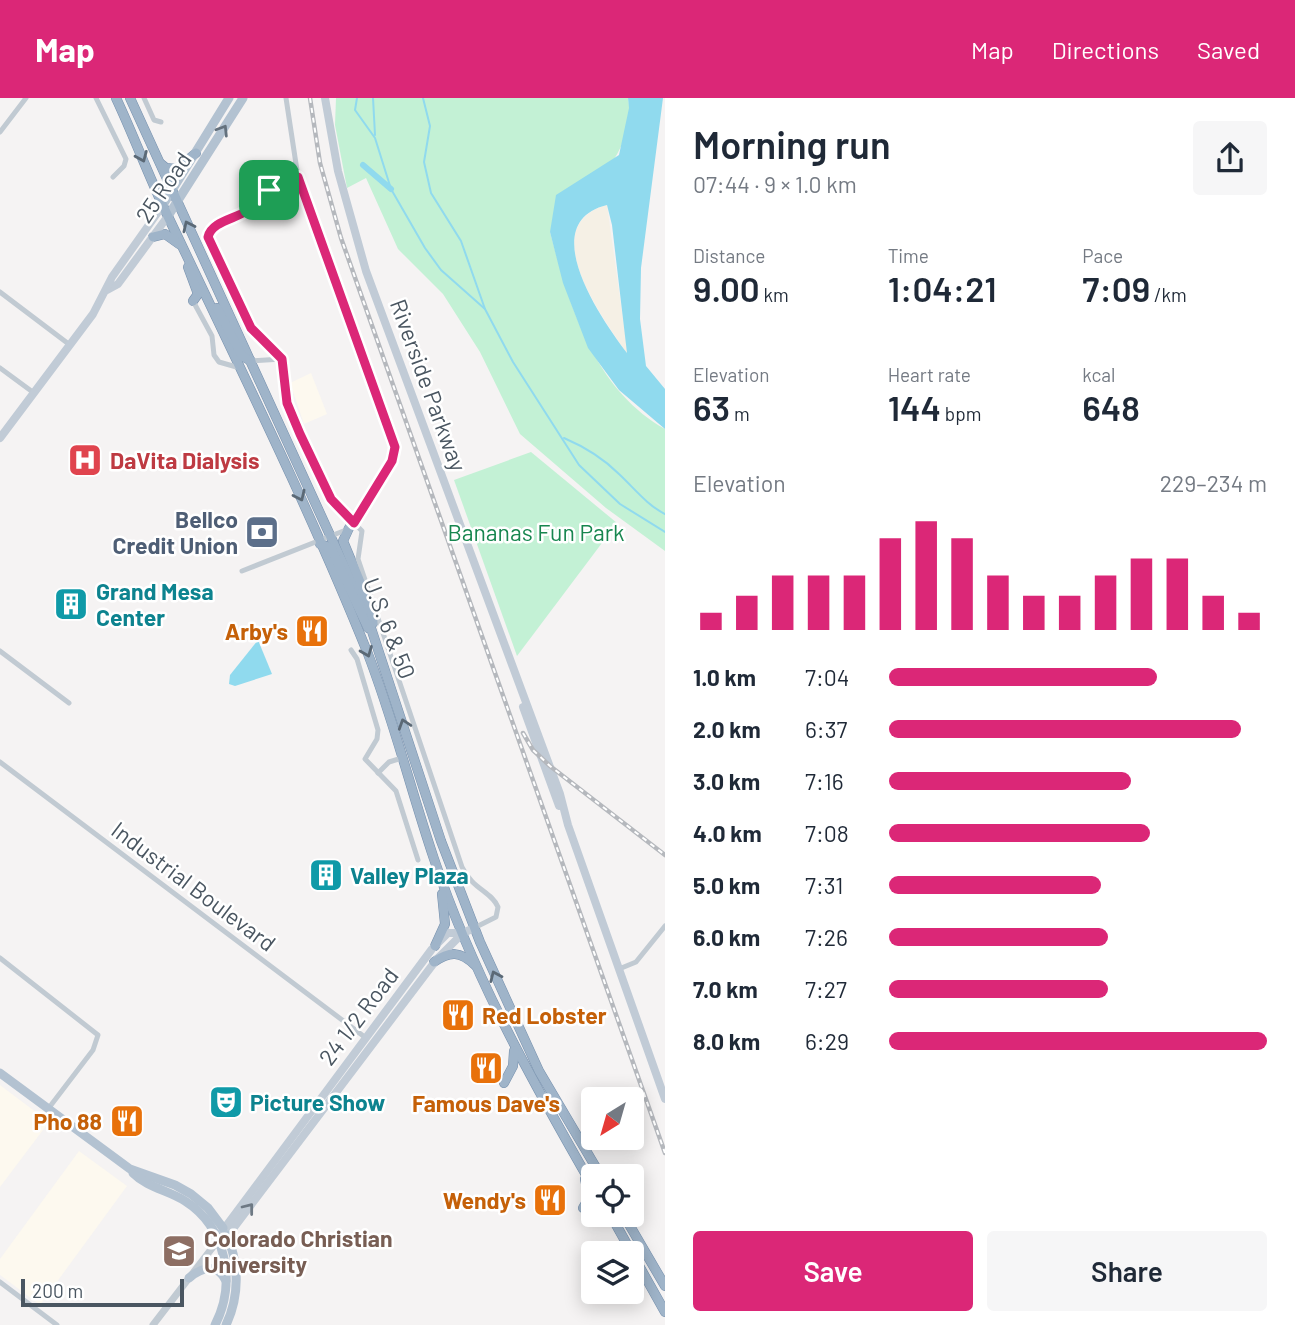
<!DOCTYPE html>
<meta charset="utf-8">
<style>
:root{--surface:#fff;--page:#f6f6f7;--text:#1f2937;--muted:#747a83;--accent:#db2777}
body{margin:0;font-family:Barlow,sans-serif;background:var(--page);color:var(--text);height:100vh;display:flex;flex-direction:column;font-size:26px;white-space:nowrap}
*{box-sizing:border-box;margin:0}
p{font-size:23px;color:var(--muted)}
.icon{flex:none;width:38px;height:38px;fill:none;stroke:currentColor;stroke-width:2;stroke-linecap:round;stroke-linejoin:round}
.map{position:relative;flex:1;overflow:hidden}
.side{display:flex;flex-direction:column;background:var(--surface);width:630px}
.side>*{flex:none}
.needle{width:46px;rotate:217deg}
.tools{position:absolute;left:581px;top:989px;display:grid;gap:14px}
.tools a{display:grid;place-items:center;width:63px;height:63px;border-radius:7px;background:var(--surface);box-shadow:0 4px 18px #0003;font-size:35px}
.scale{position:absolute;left:21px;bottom:18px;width:163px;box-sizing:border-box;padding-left:7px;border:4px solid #4a5661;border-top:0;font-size:19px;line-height:24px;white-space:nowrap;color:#4a5661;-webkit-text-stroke:5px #fff;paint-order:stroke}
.pin{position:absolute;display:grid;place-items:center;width:60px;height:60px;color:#fff;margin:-30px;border-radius:14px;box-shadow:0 4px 10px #0006}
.round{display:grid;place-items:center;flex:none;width:74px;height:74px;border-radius:7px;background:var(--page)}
.overview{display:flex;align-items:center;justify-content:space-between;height:119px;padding:0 28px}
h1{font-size:38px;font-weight:600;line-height:52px}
.figures{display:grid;grid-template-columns:repeat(3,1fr);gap:10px;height:119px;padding:7px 28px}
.figures div{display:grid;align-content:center}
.figures b{font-size:35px;font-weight:600}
.figures small{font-size:19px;font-weight:400}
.figures p{font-size:19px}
.chart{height:196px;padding:14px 28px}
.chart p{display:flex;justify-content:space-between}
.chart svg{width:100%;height:126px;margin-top:7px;stroke:var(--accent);stroke-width:6}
.action{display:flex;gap:14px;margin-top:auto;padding:14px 28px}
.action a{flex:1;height:80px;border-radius:7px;background:var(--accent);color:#fff;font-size:28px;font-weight:600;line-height:80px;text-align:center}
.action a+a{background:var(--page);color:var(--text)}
ul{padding:0 28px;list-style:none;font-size:23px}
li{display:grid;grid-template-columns:112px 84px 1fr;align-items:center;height:52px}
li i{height:18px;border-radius:9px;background:var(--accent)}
header{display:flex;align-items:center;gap:42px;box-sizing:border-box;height:98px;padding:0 35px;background:var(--accent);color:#fff}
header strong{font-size:33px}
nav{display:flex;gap:38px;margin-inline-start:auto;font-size:24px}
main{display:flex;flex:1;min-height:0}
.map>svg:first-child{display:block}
</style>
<header>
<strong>Map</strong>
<nav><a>Map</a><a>Directions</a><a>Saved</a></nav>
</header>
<main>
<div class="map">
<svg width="665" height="1227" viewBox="0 0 665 1227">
<rect width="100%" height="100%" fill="#f5f3f3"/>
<g fill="#fdf9ef">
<polygon points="311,275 327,316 304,326 290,285"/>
<polygon points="0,987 49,1024 0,1089"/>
<polygon points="79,1053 127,1088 40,1207 0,1177 0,1161"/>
</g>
<g fill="#c3f1d5">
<path d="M336,0H628C638,56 583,97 550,134C570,208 593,290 665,331V453L606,410L520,336L480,254L443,196L398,151L366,80L347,90L335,27Z"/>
<polygon points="531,354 617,425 517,558 454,382"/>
</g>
<path fill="#f5f0e5" d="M607,107L628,257C604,221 533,128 607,107Z"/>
<g fill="#90daee" fill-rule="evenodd">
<path d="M628,0H663L641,170L640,221L646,268L665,291V331L619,292L588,250L563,185L550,134L556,97L619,57L629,10ZM607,107L612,127L627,255C602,222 534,125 607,107Z"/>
<polygon points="258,542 272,576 235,588 229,586 230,577"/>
</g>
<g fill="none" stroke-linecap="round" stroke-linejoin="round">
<g stroke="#90daee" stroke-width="2">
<polyline points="357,0 355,12 375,40 391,91 425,150 441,172 485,211 513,264 579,367 620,406 665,434"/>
<polyline points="373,0 375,37"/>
<polyline points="423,0 430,28 424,64 431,95 461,143 485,211"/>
<path d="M564,340C585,349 603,360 619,376C634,390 647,407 665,416"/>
</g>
<polyline stroke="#90daee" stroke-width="6" points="363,67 391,91"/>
<g stroke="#7690ad" stroke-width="10">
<g id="trunk">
<path d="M116,0C133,36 147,74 164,110C234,258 307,404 368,556C394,623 411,693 434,761C473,877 532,983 593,1089"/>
<polyline points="130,0 367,518 441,743 480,844 539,973 601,1078"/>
<polyline points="161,66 166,70 177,71 196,55"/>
<polyline points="153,139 165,136 179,146"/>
<polyline points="188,169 198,196 193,203"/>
<polyline points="217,210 242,258 251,263"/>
<polyline points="349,430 343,443 372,513 373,525"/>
<polyline points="320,446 331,450 368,530"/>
<polyline points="435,848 445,826 442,796"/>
<path d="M434,864C450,853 460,853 475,867"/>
<polyline points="504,985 513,968 514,953"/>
<polyline points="583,1110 589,1100 585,1081"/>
<polyline points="610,1116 665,1214"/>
<polyline points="623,1116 665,1188"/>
<polyline points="591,1118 594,1116"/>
</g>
</g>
<g stroke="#c1cad2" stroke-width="5">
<polyline points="96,0 126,61 124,68 113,79"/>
<polyline points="144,0 154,22 161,24"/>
<polyline points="286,0 298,79 395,349 392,363 353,426"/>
<polyline points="0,34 26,0"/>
<path d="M298,79C271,88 269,97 248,112C236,121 212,123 207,139L251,230L282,261L287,305L331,401L362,433L358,461L462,769C473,792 491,793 498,809L496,819L474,830"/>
<polyline points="0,194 70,247"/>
<polyline points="193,203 212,238 214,257 219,264 240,270"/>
<polyline points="251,263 282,261"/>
<polyline points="0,270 34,295"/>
<polyline points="242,473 346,432"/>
<polyline points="351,552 357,561 378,632 377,641 365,661 396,693 418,762"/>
<polyline points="0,553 69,605"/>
<polyline points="0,664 366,940"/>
<polyline points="378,675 389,664 402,660"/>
<polyline points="0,860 98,937 93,952 48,1011"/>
<polyline points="619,871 636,864 665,828"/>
<polyline points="0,1184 57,1227"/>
</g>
<polyline stroke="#c1cad2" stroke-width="7" points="153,1227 219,1141"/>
<g stroke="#c1cbd6" stroke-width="8">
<polyline points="325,0 338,73 366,173 560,696 568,727 665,1001"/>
<polyline points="107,192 118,186 168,118"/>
<polyline points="0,340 93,216 112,179 163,107"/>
<polyline points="523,609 559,708"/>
<polyline points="221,1135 432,851 448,835 463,835"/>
<polyline points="224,1139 232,1132 437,861 463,835 474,830"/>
</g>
<g stroke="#b3c2d1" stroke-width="9">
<polyline points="163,107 229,0"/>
<polyline points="168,118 243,0"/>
<polyline points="0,975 130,1071 175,1087 191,1096 208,1110 223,1130"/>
<path d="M133,1075C148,1090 168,1092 185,1103C226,1129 237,1185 215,1227"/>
<path d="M189,1180C202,1169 218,1165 226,1183"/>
<path d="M226,1227C240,1197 239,1167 227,1137"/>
</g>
<use href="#trunk" stroke="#9fb4c9" stroke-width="9"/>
<g stroke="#b5b8bd" stroke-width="4.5">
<g id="rail">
<polyline points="310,0 320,65 341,140 665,1055"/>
<polyline points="523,635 533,652 550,668 665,757"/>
</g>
</g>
<use href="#rail" stroke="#fff" stroke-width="2" stroke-dasharray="5" stroke-linecap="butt"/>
</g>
<defs><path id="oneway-chevron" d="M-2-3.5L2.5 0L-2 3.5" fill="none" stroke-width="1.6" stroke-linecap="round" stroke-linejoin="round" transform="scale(1.75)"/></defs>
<use stroke="#64717d" href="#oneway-chevron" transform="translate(223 32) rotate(-58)"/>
<g stroke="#5b6976">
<use href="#oneway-chevron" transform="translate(142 59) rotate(67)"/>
<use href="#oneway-chevron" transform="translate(188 128) rotate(-115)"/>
<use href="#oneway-chevron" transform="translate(300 398) rotate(65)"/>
<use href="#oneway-chevron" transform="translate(367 554) rotate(68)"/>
<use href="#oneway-chevron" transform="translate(404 626) rotate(-108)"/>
<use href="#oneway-chevron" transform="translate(495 878) rotate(-114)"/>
</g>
<use stroke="#6e7984" href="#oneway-chevron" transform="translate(249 1110) rotate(-52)"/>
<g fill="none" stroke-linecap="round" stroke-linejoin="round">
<g stroke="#fff" stroke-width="14">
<path id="route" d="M298,79L395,349L392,363L354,425L331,401L300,336L287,305L282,261L251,230L208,139C212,123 236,121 248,112C270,97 269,89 298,79Z"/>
</g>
<use href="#route" stroke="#db2777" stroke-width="9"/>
</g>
<defs>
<g id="hospital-square" transform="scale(1.75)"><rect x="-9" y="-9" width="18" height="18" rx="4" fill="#e0444e" stroke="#fff"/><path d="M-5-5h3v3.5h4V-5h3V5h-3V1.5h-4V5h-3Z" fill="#fff"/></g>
<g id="bank-square" transform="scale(1.75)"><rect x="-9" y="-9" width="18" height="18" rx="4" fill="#5c6f8a" stroke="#fff"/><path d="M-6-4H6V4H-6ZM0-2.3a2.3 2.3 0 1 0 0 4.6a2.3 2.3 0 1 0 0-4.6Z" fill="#fff"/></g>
<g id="building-square" transform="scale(1.75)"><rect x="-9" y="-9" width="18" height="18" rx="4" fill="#0f9aa8" stroke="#fff"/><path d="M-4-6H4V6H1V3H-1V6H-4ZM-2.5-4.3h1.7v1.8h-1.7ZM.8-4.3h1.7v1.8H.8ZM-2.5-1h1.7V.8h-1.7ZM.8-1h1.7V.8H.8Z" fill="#fff"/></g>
<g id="restaurant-square" transform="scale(1.75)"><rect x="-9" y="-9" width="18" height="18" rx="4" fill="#e8710a" stroke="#fff"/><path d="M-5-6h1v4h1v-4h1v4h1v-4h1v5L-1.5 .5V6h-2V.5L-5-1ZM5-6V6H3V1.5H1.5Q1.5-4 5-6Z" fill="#fff"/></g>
<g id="theatre-square" transform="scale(1.75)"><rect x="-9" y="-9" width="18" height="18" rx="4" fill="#0f9aa8" stroke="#fff"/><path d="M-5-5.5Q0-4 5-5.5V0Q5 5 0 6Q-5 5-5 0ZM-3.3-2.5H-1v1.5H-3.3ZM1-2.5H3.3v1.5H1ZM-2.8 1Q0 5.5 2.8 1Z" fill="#fff"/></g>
<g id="university-square" transform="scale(1.75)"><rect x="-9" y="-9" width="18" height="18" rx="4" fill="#8d6e63" stroke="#fff"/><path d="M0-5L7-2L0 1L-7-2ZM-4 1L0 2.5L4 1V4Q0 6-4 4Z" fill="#fff"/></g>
</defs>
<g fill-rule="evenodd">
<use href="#hospital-square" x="85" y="362"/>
<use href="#bank-square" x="262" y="434"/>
<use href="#building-square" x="71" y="506"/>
<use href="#restaurant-square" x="312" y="533"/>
<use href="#building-square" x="326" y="777"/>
<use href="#restaurant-square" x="458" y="917"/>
<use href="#restaurant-square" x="486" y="970"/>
<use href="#theatre-square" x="226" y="1004"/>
<use href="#restaurant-square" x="127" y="1023"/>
<use href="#restaurant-square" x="550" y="1102"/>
<use href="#university-square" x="179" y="1153"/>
</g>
<g text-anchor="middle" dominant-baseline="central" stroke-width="5" stroke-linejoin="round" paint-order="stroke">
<g font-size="23" fill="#4a5661" stroke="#fff">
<text transform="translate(163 89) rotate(-56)">25 Road</text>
<text transform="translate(429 287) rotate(70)">Riverside Parkway</text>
<text transform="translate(390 530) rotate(69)">U.S. 6 &amp; 50</text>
<text transform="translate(194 788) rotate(37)">Industrial Boulevard</text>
<text transform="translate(358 918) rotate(-53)">24 1/2 Road</text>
</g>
<g font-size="23" font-weight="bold" fill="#be3a42" stroke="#fff" text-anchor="start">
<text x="110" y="362">DaVita Dialysis</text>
</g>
<g font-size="23" font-weight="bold" fill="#4e5e75" stroke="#fff" text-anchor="end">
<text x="238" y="421">Bellco<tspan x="238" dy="26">Credit Union</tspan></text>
</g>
<g font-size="23" fill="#17864f" stroke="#fff">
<text x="536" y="434">Bananas Fun Park</text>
</g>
<g font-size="23" font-weight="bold" fill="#0d838f" stroke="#fff" text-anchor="start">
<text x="96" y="493">Grand Mesa<tspan x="96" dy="26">Center</tspan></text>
<text x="350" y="777">Valley Plaza</text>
<text x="250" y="1004">Picture Show</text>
</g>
<g font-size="23" font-weight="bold" fill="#c56008" stroke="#fff" text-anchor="end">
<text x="288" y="533">Arby's</text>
<text x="482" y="917" text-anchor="start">Red Lobster</text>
<text x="486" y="1005" text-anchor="middle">Famous Dave's</text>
<text x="102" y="1023">Pho 88</text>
<text x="526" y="1102">Wendy's</text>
</g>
<g font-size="23" font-weight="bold" fill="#785e54" stroke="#fff" text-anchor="start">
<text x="204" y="1140">Colorado Christian<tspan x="204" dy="26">University</tspan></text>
</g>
</g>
</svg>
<div class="tools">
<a><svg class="needle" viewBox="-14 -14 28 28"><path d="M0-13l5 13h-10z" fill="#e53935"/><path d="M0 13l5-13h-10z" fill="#747a83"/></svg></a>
<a><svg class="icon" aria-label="locate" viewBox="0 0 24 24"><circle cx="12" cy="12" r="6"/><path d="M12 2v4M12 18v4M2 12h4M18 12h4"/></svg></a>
<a><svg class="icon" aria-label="layers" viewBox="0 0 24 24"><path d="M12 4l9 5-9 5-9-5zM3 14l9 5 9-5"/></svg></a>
</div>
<div class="scale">200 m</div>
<div class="pin" style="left:269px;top:92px;background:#1e9e55"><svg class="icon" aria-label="arrive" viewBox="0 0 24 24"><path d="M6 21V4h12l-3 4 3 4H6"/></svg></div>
</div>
<section class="side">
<div class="overview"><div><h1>Morning run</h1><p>07:44 · 9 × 1.0 km</p></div><a class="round"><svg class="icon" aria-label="share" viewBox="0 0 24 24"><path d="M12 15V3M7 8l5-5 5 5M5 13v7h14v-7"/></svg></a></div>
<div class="figures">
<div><p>Distance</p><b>9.00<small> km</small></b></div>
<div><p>Time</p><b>1:04:21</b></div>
<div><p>Pace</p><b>7:09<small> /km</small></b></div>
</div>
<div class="figures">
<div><p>Elevation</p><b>63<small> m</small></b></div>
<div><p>Heart rate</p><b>144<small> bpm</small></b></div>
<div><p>kcal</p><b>648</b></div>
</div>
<div class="chart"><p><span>Elevation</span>229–234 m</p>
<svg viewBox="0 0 160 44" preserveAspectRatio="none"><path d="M5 44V38M15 44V32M25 44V25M35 44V25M45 44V25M55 44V12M65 44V6M75 44V12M85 44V25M95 44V32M105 44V32M115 44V25M125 44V19M135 44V19M145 44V32M155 44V38"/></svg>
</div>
<ul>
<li><b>1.0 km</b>7:04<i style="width:71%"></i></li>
<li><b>2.0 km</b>6:37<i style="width:93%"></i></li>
<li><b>3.0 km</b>7:16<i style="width:64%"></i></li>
<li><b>4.0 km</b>7:08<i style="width:69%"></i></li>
<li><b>5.0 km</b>7:31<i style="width:56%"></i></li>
<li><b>6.0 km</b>7:26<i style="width:58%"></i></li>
<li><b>7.0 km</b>7:27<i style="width:58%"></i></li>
<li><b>8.0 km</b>6:29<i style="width:100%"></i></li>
</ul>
<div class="action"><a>Save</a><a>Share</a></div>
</section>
</main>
